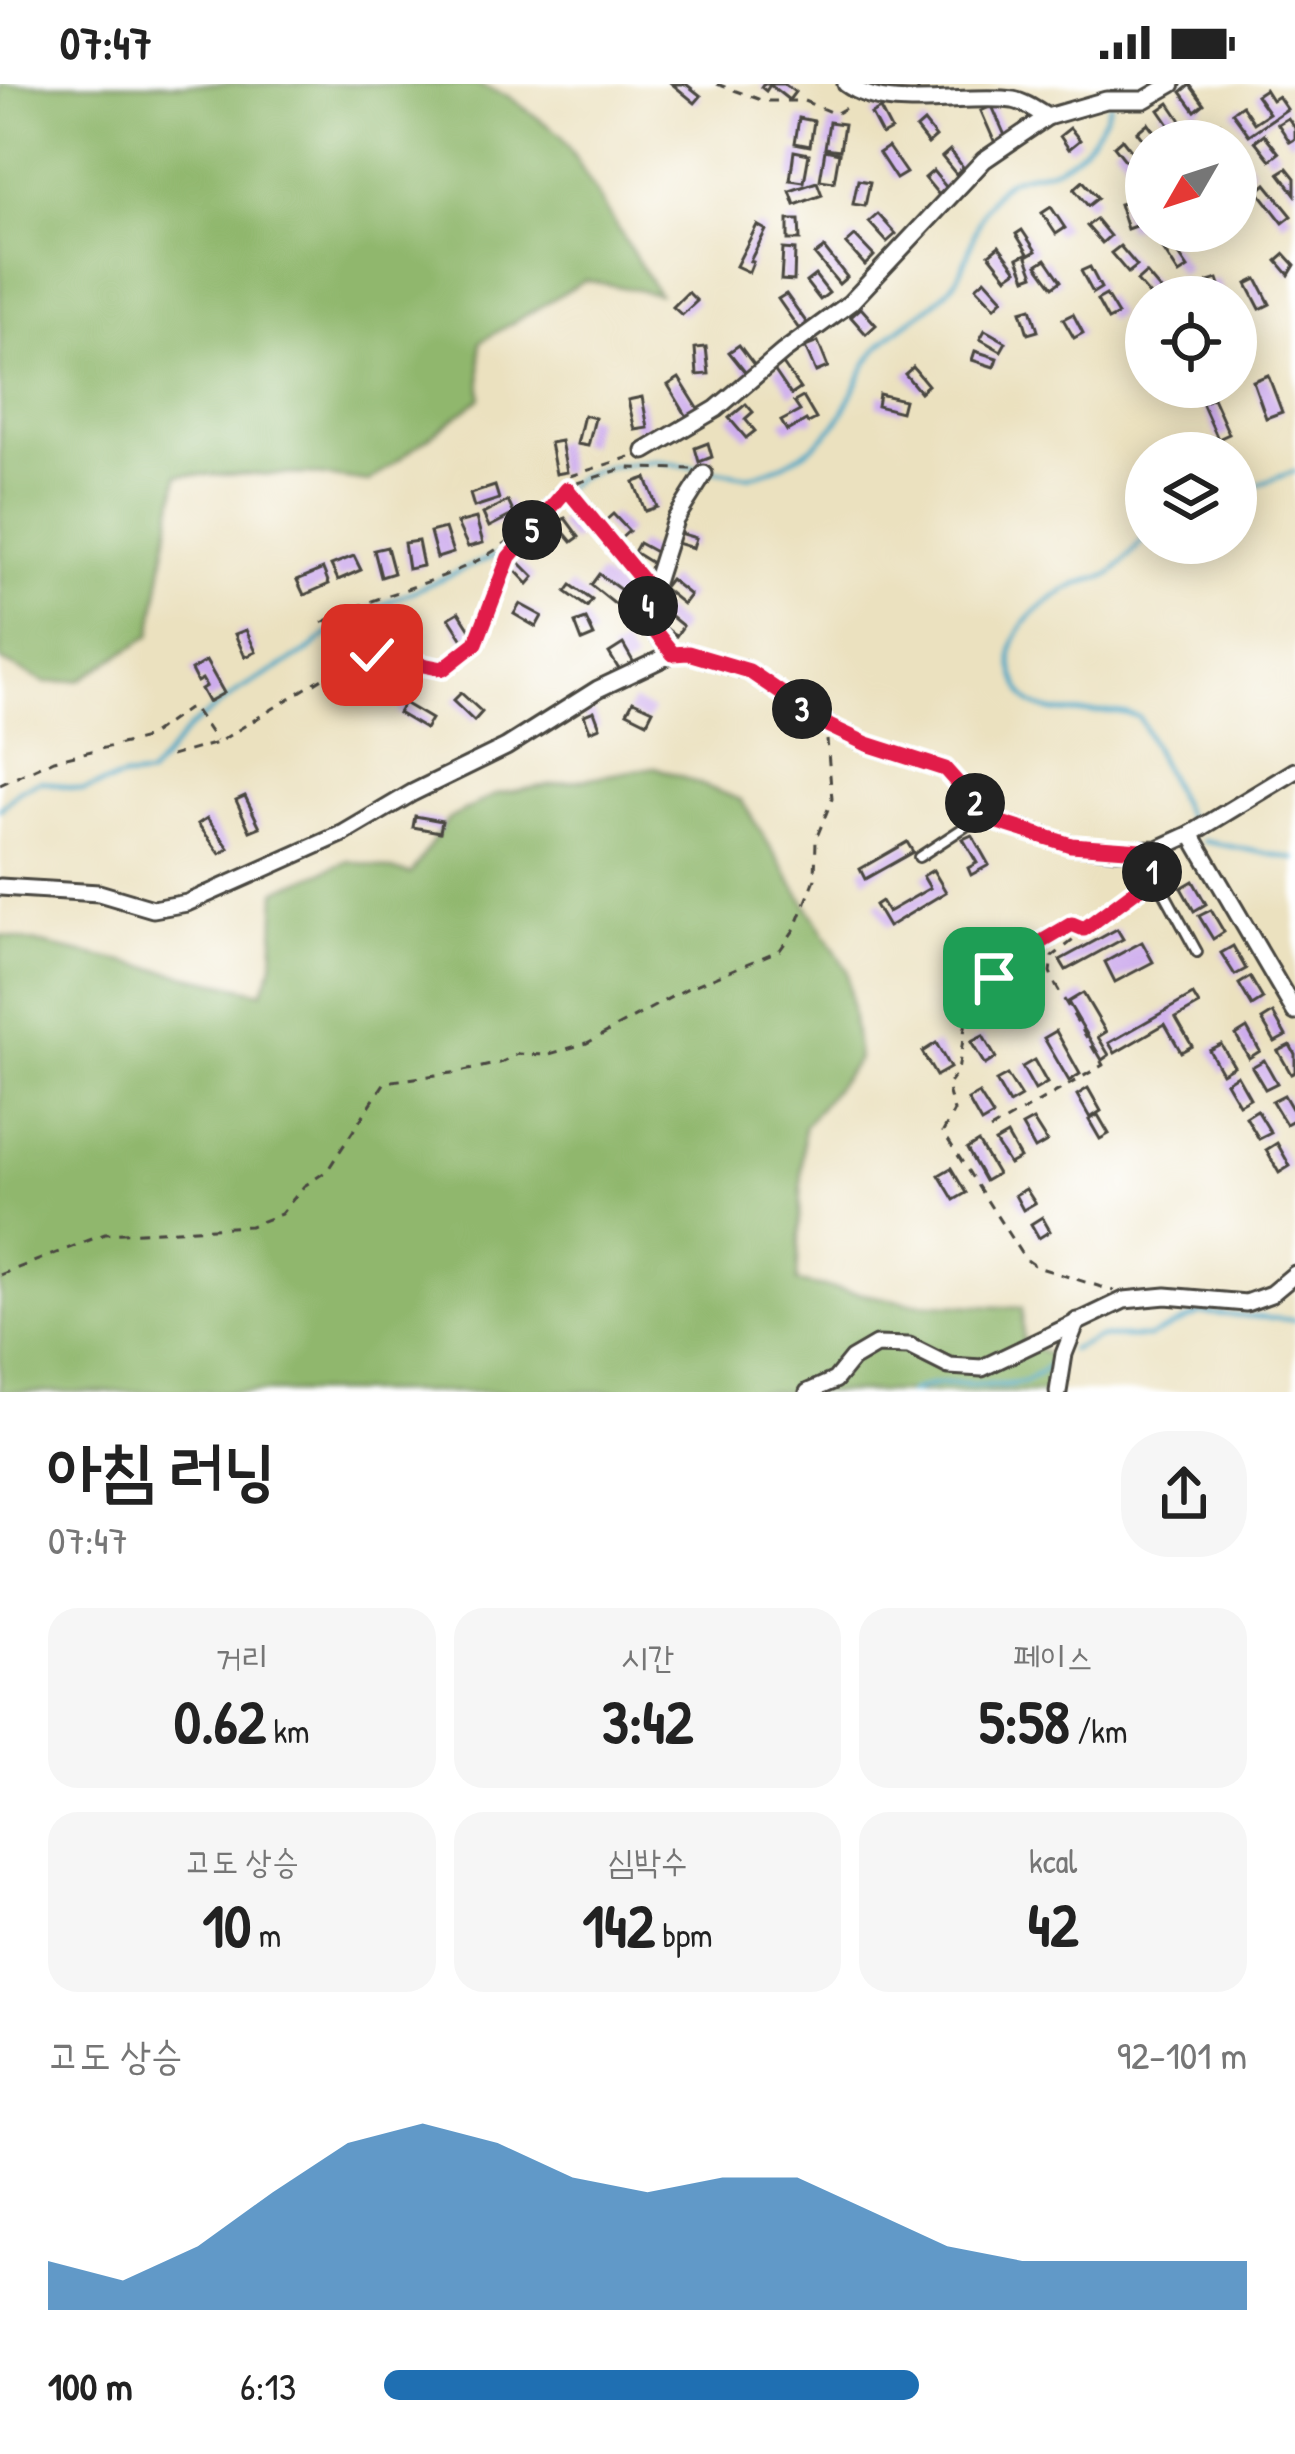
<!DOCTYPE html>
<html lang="ko">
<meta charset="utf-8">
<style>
:root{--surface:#fff;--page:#f6f6f6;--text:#222;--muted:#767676;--accent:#1f6fb2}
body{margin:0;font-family:"Patrick Hand","Poor Story",sans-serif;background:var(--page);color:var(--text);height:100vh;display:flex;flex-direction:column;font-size:45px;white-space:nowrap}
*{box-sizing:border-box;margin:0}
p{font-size:39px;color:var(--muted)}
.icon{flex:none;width:66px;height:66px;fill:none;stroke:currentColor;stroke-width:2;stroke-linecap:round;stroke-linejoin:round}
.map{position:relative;height:1308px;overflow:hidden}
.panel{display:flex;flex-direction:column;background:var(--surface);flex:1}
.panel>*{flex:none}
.needle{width:78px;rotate:231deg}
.controls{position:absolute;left:1125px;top:36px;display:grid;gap:24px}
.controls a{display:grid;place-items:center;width:132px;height:132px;border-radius:50%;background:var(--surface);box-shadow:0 6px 30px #0003;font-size:60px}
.pin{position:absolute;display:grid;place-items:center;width:102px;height:102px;color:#fff;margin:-51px;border-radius:24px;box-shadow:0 6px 18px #0006}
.km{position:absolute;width:60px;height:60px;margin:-30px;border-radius:50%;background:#222;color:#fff;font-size:33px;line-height:60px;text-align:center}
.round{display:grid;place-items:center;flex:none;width:126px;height:126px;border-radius:48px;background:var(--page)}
.head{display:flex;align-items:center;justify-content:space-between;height:204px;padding:0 48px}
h1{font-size:66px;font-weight:700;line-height:90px}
.stats{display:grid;grid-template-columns:repeat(3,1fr);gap:18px;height:204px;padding:12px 48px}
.stats div{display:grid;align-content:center;border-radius:30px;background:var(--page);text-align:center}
.stats b{font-size:60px;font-weight:700}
.stats small{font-size:33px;font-weight:400}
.stats p{font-size:33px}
.chart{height:336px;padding:24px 48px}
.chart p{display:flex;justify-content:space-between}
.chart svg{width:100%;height:216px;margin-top:12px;fill:var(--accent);opacity:.7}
ul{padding:0 48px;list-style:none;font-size:39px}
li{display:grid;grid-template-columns:192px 144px 1fr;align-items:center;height:90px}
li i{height:30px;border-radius:15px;background:var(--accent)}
.status{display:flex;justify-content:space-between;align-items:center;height:84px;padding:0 60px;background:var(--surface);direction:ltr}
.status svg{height:33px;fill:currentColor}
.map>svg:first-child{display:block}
</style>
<div class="status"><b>07:47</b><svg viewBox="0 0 49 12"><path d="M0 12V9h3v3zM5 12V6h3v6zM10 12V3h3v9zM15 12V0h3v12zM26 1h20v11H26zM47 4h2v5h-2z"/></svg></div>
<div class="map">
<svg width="1295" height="1308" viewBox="0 0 1295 1308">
<rect width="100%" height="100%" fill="#fff"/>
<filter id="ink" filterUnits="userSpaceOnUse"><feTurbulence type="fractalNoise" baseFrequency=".00833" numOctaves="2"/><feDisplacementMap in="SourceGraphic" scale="24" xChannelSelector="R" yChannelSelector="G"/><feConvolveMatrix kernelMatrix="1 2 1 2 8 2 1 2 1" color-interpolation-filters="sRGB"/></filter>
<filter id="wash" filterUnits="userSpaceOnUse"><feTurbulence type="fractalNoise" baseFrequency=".004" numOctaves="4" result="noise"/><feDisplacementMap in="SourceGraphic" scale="48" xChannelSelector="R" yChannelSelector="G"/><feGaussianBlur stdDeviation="2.7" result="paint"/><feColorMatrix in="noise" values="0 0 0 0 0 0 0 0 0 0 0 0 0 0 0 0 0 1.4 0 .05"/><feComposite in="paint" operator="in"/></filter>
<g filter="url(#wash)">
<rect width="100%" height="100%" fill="#ebe1bf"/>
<g fill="#90b76d" stroke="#5e714c" stroke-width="3">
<polygon points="0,0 474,0 508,12 561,51 658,210 585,196 480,258 481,314 369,398 310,390 178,391 151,551 80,596 46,599 0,576"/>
<polygon points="655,683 741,716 847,886 858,975 804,1043 797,1198 911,1219 1022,1224 1023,1259 1051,1272 1045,1308 0,1308 0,851 262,908 273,881 276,807 349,777 411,790 447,736 497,710"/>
</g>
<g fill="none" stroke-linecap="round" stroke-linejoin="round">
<g stroke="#46a6c5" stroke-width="4.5">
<polyline points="1236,409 1295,387"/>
<path d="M1146,453C1135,464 1125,478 1113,488C1103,496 1089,494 1078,500C1044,517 999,548 1015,592C1019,603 1025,617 1036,622C1070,637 1105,620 1139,633L1191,742"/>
<path d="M0,725L20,706L41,697L83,706L124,694L149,692L190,643L240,606L307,568L342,538L508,466L559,408L579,393L606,383L656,377L748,392C777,388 815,365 834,342C853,318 859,284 880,262C904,235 944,222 961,187C972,165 974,140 988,119C1005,93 1013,93 1040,88C1074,82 1099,50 1110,20"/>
<polyline points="1203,757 1295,775"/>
<polyline points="1071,1266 1099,1253 1149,1253 1201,1229 1295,1236"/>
<path d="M910,1308C946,1290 987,1308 1024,1298C1036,1293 1046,1283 1056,1276"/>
</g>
</g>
<g id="blocks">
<g fill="#cdaced">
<polygon points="672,0 686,0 701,12 695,19"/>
<polygon points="763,0 784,0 795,8 789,16 770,1 766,7 761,3"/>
<polygon points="889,0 918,1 918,11 888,8"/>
<polygon points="1190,1 1204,20 1195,27 1181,8"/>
<polygon points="1265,5 1272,16 1278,12 1287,25 1249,51 1232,28 1242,21 1254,39 1269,29 1256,11"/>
<polygon points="1169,19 1182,38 1172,45 1159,26"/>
<polygon points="992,22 1006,54 995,59 981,27"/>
<polygon points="880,25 891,46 882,51 871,30"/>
<polygon points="799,34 814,37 810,62 795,59"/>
<polygon points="1288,34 1295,44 1295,55 1290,58 1278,40"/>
<polygon points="829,38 844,40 840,66 825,64"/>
<polygon points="924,38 936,53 928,60 916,45"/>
<polygon points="1148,39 1161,57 1144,57 1137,48"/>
<polygon points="1220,39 1234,57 1219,57 1210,46"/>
<polygon points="1070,44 1080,56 1069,65 1060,52"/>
<polygon points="1264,50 1279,69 1270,76 1255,57"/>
<polygon points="1122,55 1144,83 1136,90 1114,62"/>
<polygon points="888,63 906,89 896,95 879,69"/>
<polygon points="825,66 839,69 834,98 820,96"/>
<polygon points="950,66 963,83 956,90 942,73"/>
<polygon points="794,67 809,70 804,98 790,96"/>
<polygon points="1241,69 1254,86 1244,93 1236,82 1236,73"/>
<polygon points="1287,84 1295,94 1295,110 1279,89"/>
<polygon points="933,87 947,104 939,111 925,94"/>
<polygon points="858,96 870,98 865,122 853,120"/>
<polygon points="1083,97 1098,114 1088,122 1074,105"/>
<polygon points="817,98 822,111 795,121 790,107"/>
<polygon points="1266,100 1292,132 1283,139 1258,107"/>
<polygon points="1130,117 1138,141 1127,145 1119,120"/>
<polygon points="1051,123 1065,144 1056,150 1042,129"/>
<polygon points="878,130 896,150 887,158 869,138"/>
<polygon points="1096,135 1110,152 1102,159 1087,142"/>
<polygon points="788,136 799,136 800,156 788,156"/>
<polygon points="757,141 766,146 750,177 753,178 749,188 736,182"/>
<polygon points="1022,146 1036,167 1029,171 1016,150"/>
<polygon points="855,152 874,172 865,181 846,160"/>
<polygon points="1171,159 1188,184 1179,190 1163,165"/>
<polygon points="999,162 1017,186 1007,193 989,170"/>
<polygon points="1120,162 1137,182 1128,189 1111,169"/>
<polygon points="824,164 847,193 839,200 815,171"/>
<polygon points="783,165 795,166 794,197 781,196"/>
<polygon points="1026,170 1034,191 1026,194 1018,174"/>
<polygon points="1285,170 1295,181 1289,191 1277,177"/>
<polygon points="1046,175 1061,197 1053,203 1037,181"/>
<polygon points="1090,183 1101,204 1093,209 1081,187"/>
<polygon points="1146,189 1163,209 1159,213 1151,213 1137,197"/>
<polygon points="815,191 829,209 820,216 806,198"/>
<polygon points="985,195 1003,215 995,223 976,203"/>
<polygon points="1218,195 1224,213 1213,213 1208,198"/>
<polygon points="1257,195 1270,220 1260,225 1247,200"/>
<polygon points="688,208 697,217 682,231 673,223"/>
<polygon points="786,210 809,242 801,248 778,215"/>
<polygon points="1106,211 1118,231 1108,236 1097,216"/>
<polygon points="861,224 876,241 866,250 851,233"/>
<polygon points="1031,224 1038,247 1028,250 1021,227"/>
<polygon points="1073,230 1083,249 1074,254 1063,235"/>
<polygon points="985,246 1006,258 1001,267 980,255"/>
<polygon points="818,258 828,283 816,288 805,263"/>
<polygon points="739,261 758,286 749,293 729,268"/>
<polygon points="706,263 709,290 697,291 695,264"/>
<polygon points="975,267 997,274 994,283 972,276"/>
<polygon points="783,280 800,305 791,311 774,286"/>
<polygon points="913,283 928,301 920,308 905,290"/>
<polygon points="1268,291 1282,328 1266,334 1253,297"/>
<polygon points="679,294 701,329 689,336 668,301"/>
<polygon points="879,310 904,316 901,328 877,322"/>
<polygon points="642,313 648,344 635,346 628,316"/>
<polygon points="803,313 816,335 808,339 806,336 787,347 781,337 800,327 794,318"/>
<polygon points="1213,314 1229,350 1218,355 1202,319"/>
<polygon points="746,320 753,328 745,335 755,347 746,354 729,334"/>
<polygon points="584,331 595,334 588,362 577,360"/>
<polygon points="561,357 567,388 556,390 550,359"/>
<polygon points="708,359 712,373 699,378 695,364"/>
<polygon points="646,394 657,423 645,427 634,398"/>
<polygon points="495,402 499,415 474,423 470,410"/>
<polygon points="508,417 514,430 489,443 483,430"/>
<polygon points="613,430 629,447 619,456 603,439"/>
<polygon points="476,434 483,459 468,463 457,439"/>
<polygon points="565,434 579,453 572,458 557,440"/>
<polygon points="445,444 453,469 437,474 430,448"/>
<polygon points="679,449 696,454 693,464 676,459"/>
<polygon points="418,457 423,482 408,485 404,459"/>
<polygon points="639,459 661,471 655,481 634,468"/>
<polygon points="387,463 394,489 381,493 374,466"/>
<polygon points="354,472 361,486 338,496 331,481"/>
<polygon points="519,478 534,493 528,500 513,484"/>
<polygon points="323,485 329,500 304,511 297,496"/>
<polygon points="599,490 625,509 616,521 591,501"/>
<polygon points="670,495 690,511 683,520 663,504"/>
<polygon points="571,501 592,516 587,523 566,508"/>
<polygon points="520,520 542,532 536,543 514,530"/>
<polygon points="662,525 683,542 676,552 654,535"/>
<polygon points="459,528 473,550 463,556 449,534"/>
<polygon points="586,535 594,552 582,557 575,539"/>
<polygon points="246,546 256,568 245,573 235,550"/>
<polygon points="400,550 420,561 414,572 394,560"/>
<polygon points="623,560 634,579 620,587 609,569"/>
<polygon points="206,577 224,609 208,618 201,605 206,602 202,595 197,598 191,586"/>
<polygon points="461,609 482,628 474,637 453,617"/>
<polygon points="633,617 653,626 647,638 627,628"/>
<polygon points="404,619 431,635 425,645 398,629"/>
<polygon points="594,627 600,643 590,647 584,631"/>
<polygon points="245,712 260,743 250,747 236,716"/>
<polygon points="415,732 442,737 440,748 413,743"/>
<polygon points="207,734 229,764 220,770 198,740"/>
<polygon points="972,751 989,781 971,791 968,784 977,779 963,755"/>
<polygon points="907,758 913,768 865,795 860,785"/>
<polygon points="933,786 946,808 888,843 875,821 881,817 888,828 930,804 923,792"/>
<polygon points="1193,797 1206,820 1194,827 1181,804"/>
<polygon points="1211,826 1224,848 1213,855 1199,832"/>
<polygon points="1117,845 1123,855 1066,886 1060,876"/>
<polygon points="1142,858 1153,878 1115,898 1105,878"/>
<polygon points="1233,862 1246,885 1235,891 1221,869"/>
<polygon points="1250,893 1263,915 1252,922 1239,900"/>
<polygon points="1083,909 1106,948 1098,953 1109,971 1102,976 1068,918"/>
<polygon points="1193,911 1199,921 1176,934 1192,962 1181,968 1165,940 1115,969 1109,959"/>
<polygon points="1273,929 1286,952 1275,958 1262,936"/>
<polygon points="1247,944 1260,967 1249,974 1236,951"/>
<polygon points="1056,947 1080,990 1069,997 1044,954"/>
<polygon points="983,952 996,974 985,981 971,958"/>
<polygon points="936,959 950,984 936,992 922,968"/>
<polygon points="1221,960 1234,982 1222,989 1209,966"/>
<polygon points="1290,961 1295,970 1295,988 1291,990 1278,967"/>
<polygon points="1034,976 1047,999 1035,1006 1022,983"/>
<polygon points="1264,976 1277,999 1265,1005 1252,983"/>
<polygon points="1007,991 1021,1013 1009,1020 996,997"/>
<polygon points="1237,991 1250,1014 1239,1020 1226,998"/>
<polygon points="1088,1004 1101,1027 1090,1034 1077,1011"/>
<polygon points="979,1010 993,1032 981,1039 968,1016"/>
<polygon points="1284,1011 1295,1030 1295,1035 1286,1040 1272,1017"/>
<polygon points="1257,1026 1271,1049 1259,1055 1246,1033"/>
<polygon points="1098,1031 1109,1050 1100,1055 1089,1036"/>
<polygon points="1033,1036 1047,1058 1035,1065 1022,1042"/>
<polygon points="1007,1051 1020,1074 1009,1080 995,1058"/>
<polygon points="978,1058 997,1090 985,1097 967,1065"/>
<polygon points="1277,1059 1290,1082 1279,1089 1266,1066"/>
<polygon points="951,1084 966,1109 954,1116 939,1091"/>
<polygon points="1026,1105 1035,1119 1023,1126 1015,1111"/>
<polygon points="1042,1133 1050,1147 1039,1154 1031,1140"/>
</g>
</g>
</g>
<g filter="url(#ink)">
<use href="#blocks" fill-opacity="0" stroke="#484641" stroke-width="3"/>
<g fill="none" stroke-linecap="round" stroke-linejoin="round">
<g stroke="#484641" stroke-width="14">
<g id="lane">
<polyline points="1141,766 1197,868"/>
<polyline points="919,773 983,731"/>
</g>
</g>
<g stroke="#484641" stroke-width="21">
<g id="street">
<path d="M846,0C889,31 963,9 1013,16C1025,18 1037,27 1047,33"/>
<polyline points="645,367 716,325 783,268 850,219 984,76 1047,33 1106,16 1144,16 1172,0"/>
<polyline points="567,405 652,508 645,535 672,570"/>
<polyline points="652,508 675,436 704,390"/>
<polyline points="1191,750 1295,928"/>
<polyline points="0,803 99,809 153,825 187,819 344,749 412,709 506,663 598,605 672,570 688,569 749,587 829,642 867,660 945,685 985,730 998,738 1071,761 1118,766 1158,765 1191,750 1295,687"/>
<polyline points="808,1308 835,1296 852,1275 876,1261 909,1262 949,1282 982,1284 1124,1216 1166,1212 1246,1219 1271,1210 1295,1190"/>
<polyline points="1058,1308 1064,1270 1077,1237"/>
</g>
</g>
<g stroke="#484641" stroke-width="3" stroke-dasharray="9 9" stroke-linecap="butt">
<polyline points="717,0 764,17 804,17 835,30 851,21"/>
<polyline points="570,392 630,373"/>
<polyline points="577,399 625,384 691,385"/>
<path d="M322,539C382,506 455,499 511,455C527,442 540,421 554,405"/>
<path d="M171,672L217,659L355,574C385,569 422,590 446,583C493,570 489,507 509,474C521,454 541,434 556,416"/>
<polyline points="0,701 54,676 146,654 192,622 216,657"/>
<polyline points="1084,845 1072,840 1001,885 966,937 958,987 947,1002 954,1027 943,1048 1024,1174 1037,1183 1114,1207"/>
<polyline points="990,1046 1103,981 1056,902 1050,888 1052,873 1149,796"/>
<polyline points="0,1191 105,1150 250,1142 281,1130 304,1102 327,1087 385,998 459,988 500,979 518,970 546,971 587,959 686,905 780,866 796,843 815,795 816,755 832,715 827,656"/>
</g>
<use href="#lane" stroke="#fff" stroke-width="8"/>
<use href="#street" stroke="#fff" stroke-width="15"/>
</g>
</g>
<g fill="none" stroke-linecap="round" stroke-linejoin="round" filter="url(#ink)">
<g stroke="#fff" stroke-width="24">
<polyline id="route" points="372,571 443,585 476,559 509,473 567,405 652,508 645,535 673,570 688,569 749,587 829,642 867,660 945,685 985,730 998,738 1071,761 1141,766 1154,793 1084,845 1072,840 1006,879 994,894"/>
</g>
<use href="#route" stroke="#e11d48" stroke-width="15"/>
</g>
</svg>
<div class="controls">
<a><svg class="needle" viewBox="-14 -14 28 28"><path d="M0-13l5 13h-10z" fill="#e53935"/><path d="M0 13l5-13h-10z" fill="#767676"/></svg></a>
<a><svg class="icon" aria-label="locate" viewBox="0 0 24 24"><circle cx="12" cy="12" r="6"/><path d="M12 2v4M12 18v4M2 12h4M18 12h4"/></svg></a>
<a><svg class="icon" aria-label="layers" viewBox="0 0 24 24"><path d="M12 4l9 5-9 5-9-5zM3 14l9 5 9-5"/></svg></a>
</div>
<div class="pin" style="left:994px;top:894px;background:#1e9e55"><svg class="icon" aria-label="arrive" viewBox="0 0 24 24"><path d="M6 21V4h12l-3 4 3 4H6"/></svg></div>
<div class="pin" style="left:372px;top:571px;background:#d93025"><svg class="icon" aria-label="check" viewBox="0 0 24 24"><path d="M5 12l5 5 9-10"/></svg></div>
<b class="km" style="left:1152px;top:788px">1</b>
<b class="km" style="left:975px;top:719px">2</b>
<b class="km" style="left:802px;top:625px">3</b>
<b class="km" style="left:648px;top:522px">4</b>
<b class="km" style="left:532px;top:446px">5</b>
</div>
<section class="panel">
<div class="head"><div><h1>아침 러닝</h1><p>07:47</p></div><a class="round"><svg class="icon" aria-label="share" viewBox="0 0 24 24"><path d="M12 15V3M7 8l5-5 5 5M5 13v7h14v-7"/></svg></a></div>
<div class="stats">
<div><p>거리</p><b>0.62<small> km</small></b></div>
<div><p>시간</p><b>3:42</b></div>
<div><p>페이스</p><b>5:58<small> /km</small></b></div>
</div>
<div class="stats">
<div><p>고도 상승</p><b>10<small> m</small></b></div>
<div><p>심박수</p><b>142<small> bpm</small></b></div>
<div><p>kcal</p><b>42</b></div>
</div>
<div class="chart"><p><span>고도 상승</span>92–101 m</p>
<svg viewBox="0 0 160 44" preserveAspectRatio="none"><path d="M0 44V34L10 38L20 31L30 20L40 10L50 6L60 10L70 17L80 20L90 17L100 17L110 24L120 31L130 34L140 34L150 34L160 34V44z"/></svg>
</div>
<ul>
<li><b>100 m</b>6:13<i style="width:62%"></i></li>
</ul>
</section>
